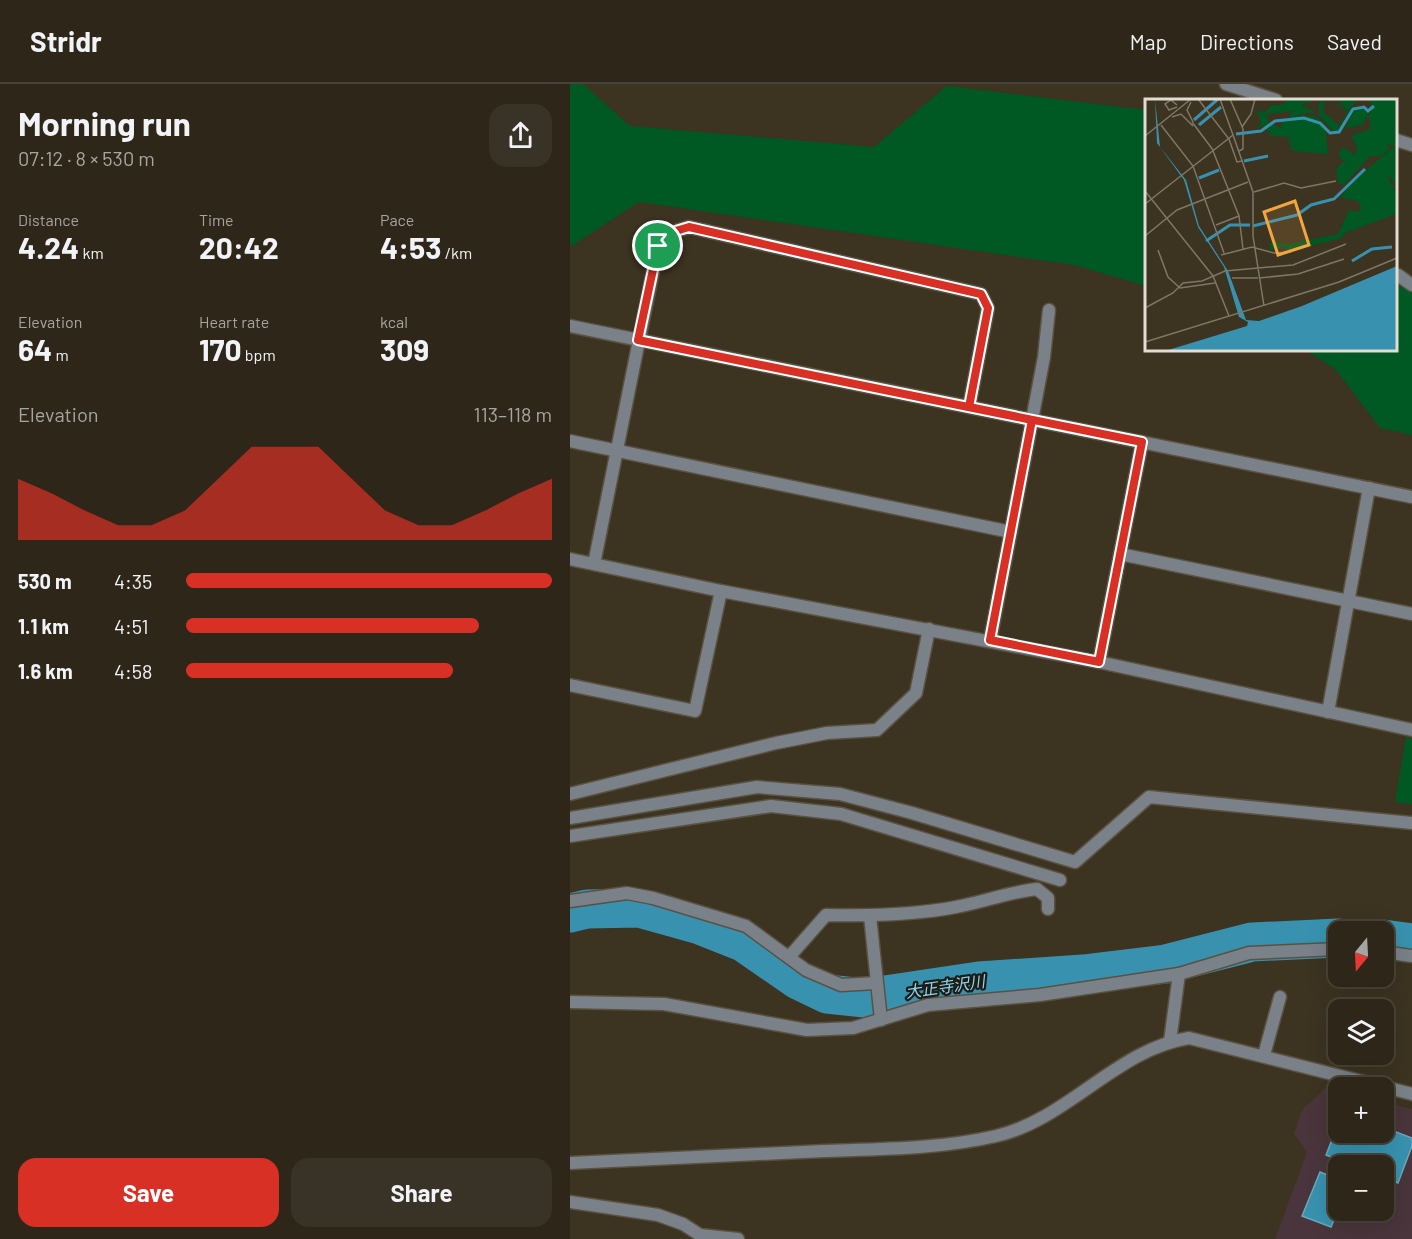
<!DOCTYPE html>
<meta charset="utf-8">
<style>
:root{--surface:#2d2619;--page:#393226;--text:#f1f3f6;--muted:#a7a5a2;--line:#484338;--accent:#d93025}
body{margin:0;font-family:Barlow,"Noto Sans JP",sans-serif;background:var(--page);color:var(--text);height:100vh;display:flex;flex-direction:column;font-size:22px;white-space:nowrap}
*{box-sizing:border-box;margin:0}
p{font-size:20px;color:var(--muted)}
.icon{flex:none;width:33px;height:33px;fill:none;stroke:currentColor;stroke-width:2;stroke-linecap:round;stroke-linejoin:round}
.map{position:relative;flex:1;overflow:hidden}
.panel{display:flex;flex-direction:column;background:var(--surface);width:570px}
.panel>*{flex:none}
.needle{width:39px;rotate:198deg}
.tools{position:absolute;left:758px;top:837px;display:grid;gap:12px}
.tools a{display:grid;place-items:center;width:66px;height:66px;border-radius:12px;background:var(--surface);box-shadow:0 6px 24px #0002,0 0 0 2px var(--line);font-size:30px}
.pin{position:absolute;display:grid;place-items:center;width:51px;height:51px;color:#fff;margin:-26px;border:3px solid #fff;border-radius:50%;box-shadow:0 2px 6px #0007}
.round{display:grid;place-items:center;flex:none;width:63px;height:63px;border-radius:18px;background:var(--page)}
.headline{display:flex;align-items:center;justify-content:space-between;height:102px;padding:0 18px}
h1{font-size:33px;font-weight:700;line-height:45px}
.figures{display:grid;grid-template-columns:repeat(3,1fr);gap:9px;height:102px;padding:6px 18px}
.figures div{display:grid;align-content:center}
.figures b{font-size:30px;font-weight:700}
.figures small{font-size:16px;font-weight:400}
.figures p{font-size:16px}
.chart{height:168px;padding:12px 18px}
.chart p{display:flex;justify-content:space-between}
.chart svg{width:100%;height:108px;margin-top:6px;fill:var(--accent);opacity:.7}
.cta{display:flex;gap:12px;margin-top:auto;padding:12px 18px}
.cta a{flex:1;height:69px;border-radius:18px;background:var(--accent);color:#fff;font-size:24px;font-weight:700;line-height:69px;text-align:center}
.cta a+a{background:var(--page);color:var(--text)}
ul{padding:0 18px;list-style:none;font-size:20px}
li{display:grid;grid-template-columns:96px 72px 1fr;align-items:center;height:45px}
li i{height:15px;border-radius:8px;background:var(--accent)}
header{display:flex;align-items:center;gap:36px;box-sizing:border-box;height:84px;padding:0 30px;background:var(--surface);border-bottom:2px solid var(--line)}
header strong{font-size:28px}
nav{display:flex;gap:33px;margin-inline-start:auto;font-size:21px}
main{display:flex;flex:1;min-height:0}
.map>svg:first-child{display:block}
</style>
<header>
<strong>Stridr</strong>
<nav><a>Map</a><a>Directions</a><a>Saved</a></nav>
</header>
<main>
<section class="panel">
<div class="headline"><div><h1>Morning run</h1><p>07:12 · 8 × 530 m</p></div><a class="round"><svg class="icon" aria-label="share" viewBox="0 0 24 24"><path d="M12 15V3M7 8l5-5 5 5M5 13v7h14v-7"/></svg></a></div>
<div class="figures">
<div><p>Distance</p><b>4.24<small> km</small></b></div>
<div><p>Time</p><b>20:42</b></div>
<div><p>Pace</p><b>4:53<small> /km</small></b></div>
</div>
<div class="figures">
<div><p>Elevation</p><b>64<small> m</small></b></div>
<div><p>Heart rate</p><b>170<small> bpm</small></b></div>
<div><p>kcal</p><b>309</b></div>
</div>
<div class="chart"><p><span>Elevation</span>113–118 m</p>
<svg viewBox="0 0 160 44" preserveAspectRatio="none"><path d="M0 44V19L10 25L20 32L30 38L40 38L50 32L60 19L70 6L80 6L90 6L100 19L110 32L120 38L130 38L140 32L150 25L160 19V44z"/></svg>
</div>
<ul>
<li><b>530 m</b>4:35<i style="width:100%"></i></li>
<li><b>1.1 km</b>4:51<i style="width:80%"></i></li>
<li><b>1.6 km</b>4:58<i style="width:73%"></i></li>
</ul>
<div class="cta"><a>Save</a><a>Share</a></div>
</section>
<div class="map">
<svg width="842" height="1155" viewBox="0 0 842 1155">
<rect width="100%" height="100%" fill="#3c3321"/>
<path fill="#49353b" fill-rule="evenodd" d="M757,1003L768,1006V1048H813V1018L842,1025V1155H705L737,1068L724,1050L732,1026ZM768,1082H813V1126H768Z"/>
<g fill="#005823">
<polygon points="0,0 13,0 60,42 304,63 377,2 576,26 576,202 504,181 69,118 0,163"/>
<polygon points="826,192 842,198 842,351 810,344 766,286 736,266 826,266"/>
<polygon points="836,653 842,655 842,720 825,718"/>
</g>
<g fill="#3892af" stroke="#6ba8b9" stroke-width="1.5">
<polygon points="768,1040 768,1048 813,1048 813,1043 842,1054 842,1062 828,1099 813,1093 813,1082 783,1081 756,1071"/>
<polygon points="750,1088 768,1095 768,1126 761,1143 732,1132"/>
</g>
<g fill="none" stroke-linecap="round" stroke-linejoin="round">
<g stroke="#3892af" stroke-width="39">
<polyline points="0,829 17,825 69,824 130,841 173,858 228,896 257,910 295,914 409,897 513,890 596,880 682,858 768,854"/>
<polyline points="813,855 842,859"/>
</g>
<g stroke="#5a5141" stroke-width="15">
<g id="minor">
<polyline points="828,191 842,201"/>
<polyline points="0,242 842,413"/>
<polyline points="0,357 441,448"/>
<polyline points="550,470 842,530"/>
<polyline points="0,475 151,507 529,578 842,646"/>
<polyline points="24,480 88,162 99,149 119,143 411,210 418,224 399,323"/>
<polyline points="420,557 474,273 479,226"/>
<polyline points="529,578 572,358"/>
<polyline points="0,601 125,627 151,507"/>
<polyline points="758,628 799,404"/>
<polyline points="0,710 206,659 257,649 307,646 346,609 359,545"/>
<polyline points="0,734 187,703 270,710 342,729 505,778 579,713 842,739"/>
<polyline points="0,752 201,722 271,730 490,796"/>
<polyline points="0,817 57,809 83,814 176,842 236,886 271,901 306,899"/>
<polyline points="300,832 311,936"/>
<polyline points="813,868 842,872"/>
<path d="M219,873L256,831C299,832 344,831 386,823C414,818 439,808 467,805L478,814V825"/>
<polyline points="609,890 679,869 768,865"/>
<polyline points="0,918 94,920 237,946 283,944 358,921 470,911 609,890 600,957"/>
<polyline points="694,971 710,913"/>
<path d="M0,1079C85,1075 170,1071 254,1067C311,1065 370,1065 426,1052C497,1036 547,965 619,954L842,1010"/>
<polyline points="0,1118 88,1131 113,1140 130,1151 168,1155"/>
</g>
</g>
<g stroke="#5a5141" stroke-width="15">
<g id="tertiary">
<polyline points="656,0 706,16"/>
<polyline points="826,56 842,61"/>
</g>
</g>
<use href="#minor" stroke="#7a8189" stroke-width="12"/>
<use href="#tertiary" stroke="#7a8189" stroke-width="12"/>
</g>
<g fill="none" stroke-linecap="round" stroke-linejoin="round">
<g stroke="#fff" stroke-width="12">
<polyline id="route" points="88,162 68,256 462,336 420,556 529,578 572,358 399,323 418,224 411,210 119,143 99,149 88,162"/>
</g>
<use href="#route" stroke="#d93025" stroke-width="8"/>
</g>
<g text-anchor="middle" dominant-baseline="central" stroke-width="4.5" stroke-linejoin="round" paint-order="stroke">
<g font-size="16" font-style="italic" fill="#89d9f6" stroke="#201b13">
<text transform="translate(375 902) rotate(-8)">大正寺沢川</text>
</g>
</g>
<g transform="translate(575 15)">
<rect width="252" height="252" fill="#3c3321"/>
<path d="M142,0H167L166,5L160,3L157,7L171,13L148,17H169L180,25L183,55L147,52L143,38L124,37L125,32H121L127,25L136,29L137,22L146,20L144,15L151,12L122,15L124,25L111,30L116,24L111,10L119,14L127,6H138ZM177,0L178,5L174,9L181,1L178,13L195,27L198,24L194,22L199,21L202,13L182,0L204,12L191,0H214L206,8L198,31L188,32L174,16V7L168,5L174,6ZM221,0H252V48L242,45L244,50L236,57H225L199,86L193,84L191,70L199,62L203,65L199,61H196L194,54L198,48L209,55L206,60L211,54L212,48L206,37L225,30V19L221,18L219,25L200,30L209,11L220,8L223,16L226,13V4ZM247,49H252V86L243,76L245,84L250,87L248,91L252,92V115L202,133L194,140L142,152L140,148L124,151L125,143L143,145L193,135L204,111L214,113L216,108L212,102L196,99L202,88Z" fill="#005823"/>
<path d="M10,0L15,48L41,81L54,127L83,172L101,221L114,222L157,207L252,167V252H20L102,227L103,223L94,218L79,168L53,128L39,81L12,44Z" fill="#3892af"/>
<path fill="none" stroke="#3892af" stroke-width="3" d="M49,21L73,0M54,26L76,8M91,35L116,32L130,22L159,19L175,24L185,34L194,33L208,10L219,8L223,12L229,7M99,62L123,57M54,79L74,71M108,127L152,116L166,106L189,100L220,70M61,142L85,126H105M207,162L227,150L247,148"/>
<path fill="none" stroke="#7e7767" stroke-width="1.5" d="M53,0L84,40L92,63L97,62M85,0L98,30V50L94,52M46,3L42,11L48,23M32,8L24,11L20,5L26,1L32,6M27,18L36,15L48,27M47,23L68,51M16,26L48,67L79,154M97,28L106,15L110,0M88,36L108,93V137L119,207M0,37L46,0M68,52L94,117L98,150M0,92L68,177L84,217M109,93L139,84L156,89L191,82M0,105L88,36L75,0M71,126L94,117M0,137L32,111L103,83M13,151L23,178L35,189L70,184M76,156L107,148L129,154L146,153M87,179H113M114,179L153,175L199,160M0,209L28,194L38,184L57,182L80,172L148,166L201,145M0,243L194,183L252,159"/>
<path fill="#f2a541" fill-opacity="0.15" stroke="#f2a541" stroke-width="3" d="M150,102L164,146L133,156L119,113Z"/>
<rect width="252" height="252" fill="none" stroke="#e2dcd1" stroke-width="3"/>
</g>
</svg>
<div class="tools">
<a><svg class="needle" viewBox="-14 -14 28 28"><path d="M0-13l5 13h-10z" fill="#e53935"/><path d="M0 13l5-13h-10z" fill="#a7a5a2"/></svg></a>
<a><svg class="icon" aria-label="layers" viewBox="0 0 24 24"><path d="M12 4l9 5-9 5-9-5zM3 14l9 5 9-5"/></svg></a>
<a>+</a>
<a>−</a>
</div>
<div class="pin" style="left:88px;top:162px;background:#1e9e55"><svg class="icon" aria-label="arrive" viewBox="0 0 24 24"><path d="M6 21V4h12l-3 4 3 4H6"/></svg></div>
</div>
</main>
